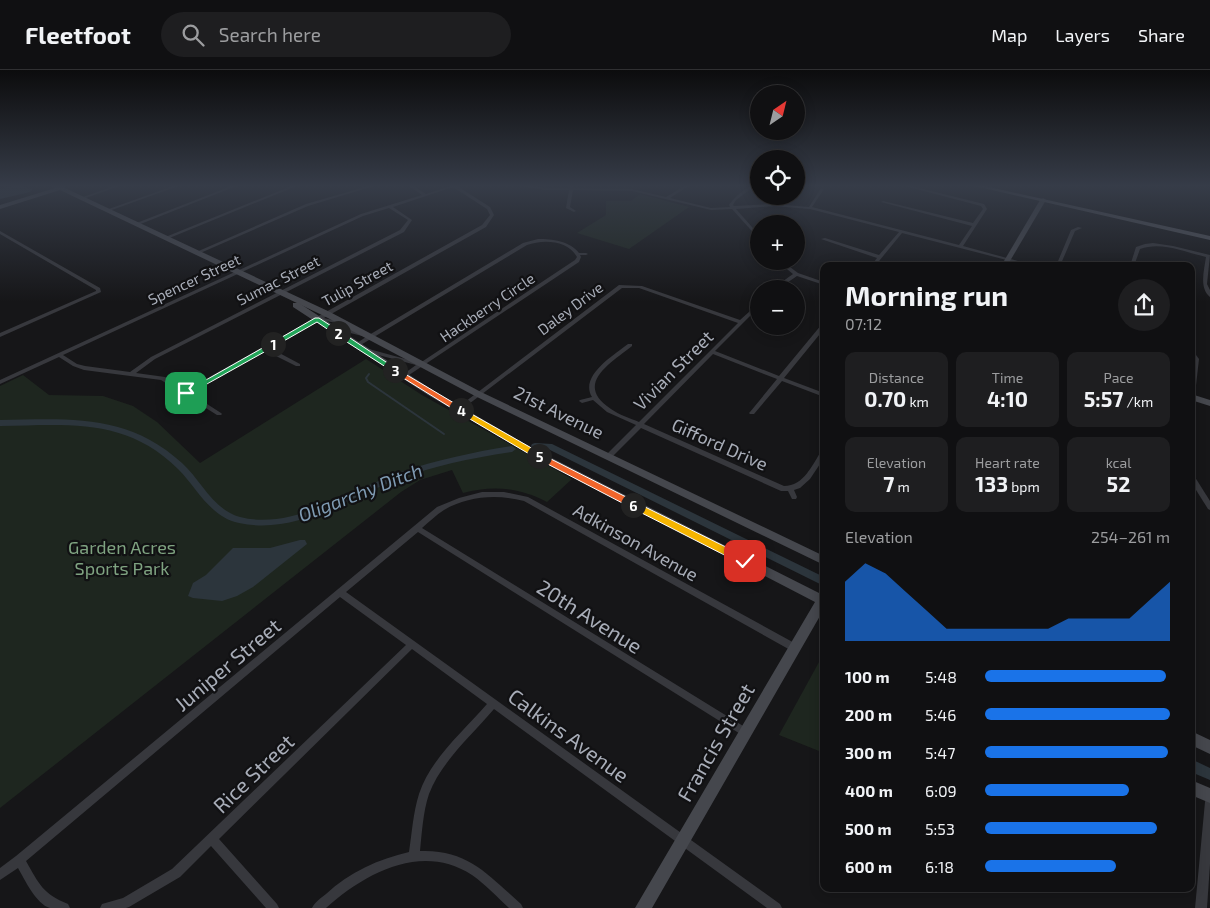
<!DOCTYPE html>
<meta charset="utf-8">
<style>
:root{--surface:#101012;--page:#1e1e20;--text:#f1f3f6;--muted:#9c9d9f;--line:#303032;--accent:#1a73e8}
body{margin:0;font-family:"Exo 2",sans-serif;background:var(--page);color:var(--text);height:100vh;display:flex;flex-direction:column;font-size:19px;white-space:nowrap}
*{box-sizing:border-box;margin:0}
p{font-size:16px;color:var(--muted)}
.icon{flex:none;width:28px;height:28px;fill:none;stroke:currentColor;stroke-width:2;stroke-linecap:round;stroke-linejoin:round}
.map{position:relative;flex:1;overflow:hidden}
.side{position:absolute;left:820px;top:192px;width:375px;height:630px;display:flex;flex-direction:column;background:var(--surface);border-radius:10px;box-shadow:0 2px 12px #0003,0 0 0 1px var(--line)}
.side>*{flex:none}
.needle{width:32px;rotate:35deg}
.tools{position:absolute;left:750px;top:15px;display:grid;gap:10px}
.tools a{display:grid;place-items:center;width:55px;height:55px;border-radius:50%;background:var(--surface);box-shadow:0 2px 12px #0003,0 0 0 1px var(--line);font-size:25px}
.pin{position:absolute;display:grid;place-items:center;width:42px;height:42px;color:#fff;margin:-21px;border-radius:10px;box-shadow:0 2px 8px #0006}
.km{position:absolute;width:25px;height:25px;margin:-12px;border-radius:50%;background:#222;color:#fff;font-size:14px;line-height:25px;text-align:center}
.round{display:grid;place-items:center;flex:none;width:52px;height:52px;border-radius:26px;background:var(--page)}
.head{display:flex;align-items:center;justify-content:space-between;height:85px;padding:0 25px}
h1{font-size:28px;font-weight:700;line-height:38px}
.figures{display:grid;grid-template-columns:repeat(3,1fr);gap:8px;height:85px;padding:5px 25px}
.figures div{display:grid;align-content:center;border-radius:10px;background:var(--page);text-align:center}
.figures b{font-size:21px;font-weight:700}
.figures small{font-size:14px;font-weight:400}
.figures p{font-size:14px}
.chart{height:140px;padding:10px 25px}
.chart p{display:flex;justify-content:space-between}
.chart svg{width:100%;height:90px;margin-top:5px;fill:var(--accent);opacity:.7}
ul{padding:0 25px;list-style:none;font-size:16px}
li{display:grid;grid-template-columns:80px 60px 1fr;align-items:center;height:38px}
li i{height:12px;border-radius:6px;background:var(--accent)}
header{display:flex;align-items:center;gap:30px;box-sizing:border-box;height:70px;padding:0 25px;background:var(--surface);border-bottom:1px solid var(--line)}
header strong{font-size:24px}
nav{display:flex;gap:28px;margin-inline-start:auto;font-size:18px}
.search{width:350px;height:45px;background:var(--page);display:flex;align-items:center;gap:12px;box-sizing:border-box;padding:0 18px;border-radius:28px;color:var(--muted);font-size:19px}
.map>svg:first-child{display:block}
</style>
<header>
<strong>Fleetfoot</strong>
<div class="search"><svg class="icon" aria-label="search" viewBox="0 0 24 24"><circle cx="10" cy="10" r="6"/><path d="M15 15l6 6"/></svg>Search here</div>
<nav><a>Map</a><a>Layers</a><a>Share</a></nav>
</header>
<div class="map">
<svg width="1210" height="838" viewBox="0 0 1210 838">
<rect width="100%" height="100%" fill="#161618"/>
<g fill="#1e261f">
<polygon points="640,124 689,137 629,179 577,163 606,145 606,131 631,131"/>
<path d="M366,289L422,325L572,409L547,432C519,417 492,415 463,423L452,400L420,410L401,422L0,738V316L23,305L49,325L103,326L133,336L157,352L200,393Z"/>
<polygon points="824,583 824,683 779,665"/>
</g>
<g fill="#2c353c">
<polygon points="16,115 33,119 30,122 0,129 0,119"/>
<polygon points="300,470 305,470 307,474 253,517 237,526 222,531 193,528 188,526 193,513 206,505 233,478 270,478"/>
</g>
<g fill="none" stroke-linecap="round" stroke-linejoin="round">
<polyline stroke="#2c353c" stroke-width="2" points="369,304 366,308 368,312 444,364"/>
<g fill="#2c353c" fill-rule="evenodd">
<path d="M0,350C69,349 127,343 182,393C201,410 213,440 240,447C294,461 352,419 401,402C437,390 474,382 512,376L516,379L512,382C472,388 432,396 394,411C345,430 295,465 239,453C210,447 197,418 178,399C126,347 67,355 0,356Z"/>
<polygon points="535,373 552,374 824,507 824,516 548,379 532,378 531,376 532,374"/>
<polygon points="1191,689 1210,698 1210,710 1191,702"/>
</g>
<g fill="#37383d" fill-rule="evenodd">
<polygon points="117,115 122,115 83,129 80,128"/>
<polygon points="176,115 181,115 109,141 106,140"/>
<polygon points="234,115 239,115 138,155 134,154"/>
<polygon points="294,115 299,115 167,169 163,168"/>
<polygon points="372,115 377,115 308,136 198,184 194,183 306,134"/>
<path d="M408,115H412L426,124L454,115H459L457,116L490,137L494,145L486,157L324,248L346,253V255L321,250L270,278L300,294V296H296L266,281L190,323L221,343L222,344L221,345H217L161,310L84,300L73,296L59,287L0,314V310L361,144L422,125ZM453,117L487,139L490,145L482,155L186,320L165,307L136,303L155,289L404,162L412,150L393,137ZM389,138L408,150L400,160L151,287L130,302L85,296L77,294L63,285L363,146Z"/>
<path d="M517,115H525L545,118H570V115H574L573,118L632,119L666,127L686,115H690L670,128L711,138L730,137L729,135C734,128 747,115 756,115L736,130L733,135L734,136L774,134L809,137L821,118H822L824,119L812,137L959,175L972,156L881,132L883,131L973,153L983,139L981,136L901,115H907L984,134L987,139L963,176L1036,196H1030L902,163L875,196H871L877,188L821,169L825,168L879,185L899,162L810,139L774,136L736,139L759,165V169L732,139L711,140L632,121L573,120L570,137L576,141L574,142L566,138L569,120H545Z"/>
<polygon points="1078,157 1082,158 1075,161 1060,196 1056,196 1071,160"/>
<polygon points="0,161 100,218 101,222 0,267 0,263 96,221 96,220 0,164"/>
<path d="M538,169C552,169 570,171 579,183H586L588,184L586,185H580L581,187L579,192L406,307H402L401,306L416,295L367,282L366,281L369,279L420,293L575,190L577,187C568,170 543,169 527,175L359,276H355L354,275L366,267L327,257L326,256L329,254L369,265L523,173Z"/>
<path d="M1153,173L1173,176L1210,185L1207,214L1210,220V227C1199,218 1204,201 1206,187C1185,182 1161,171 1140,179L1134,196H1130L1136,177L1145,174Z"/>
<polygon points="777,191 782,191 798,203 824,212 824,215 797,206 778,219 772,219 793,204"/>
<path d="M619,215L642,216L740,250L759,233V237L715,281L779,306L822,254L824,253V259L784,308L824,323V327L782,311L754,344H750L749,343L750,342L777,309L713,284L644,354L784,416C804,416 812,395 822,380H824V388L810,409L800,418L794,420L797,427L796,429H792L788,421H781L641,358L610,389H606L605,387L606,385L636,355L607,342L593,330L582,333L579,331L580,330L592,327C579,306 614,285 628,274H632V276C611,293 573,314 611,339C619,345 630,348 639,352L738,253L639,218H622L461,340H457L456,339L457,338Z"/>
<polygon points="1191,280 1193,281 1199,289 1194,333 1191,335 1191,306 1193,289 1191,286"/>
<polygon points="1191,404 1193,404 1210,431 1210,440 1208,439 1191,412"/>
<path d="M482,422H504L528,427L798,575L799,578L798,581L795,582L792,581L524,431C497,424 468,426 444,440C436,445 429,452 422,458L748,659L750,662L748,665L745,667L742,665L418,462L346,522L780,834L782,838H767L494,639C472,665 441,692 429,724C423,742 422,762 420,781C468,779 488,805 521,834L523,838H509C497,827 485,814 472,805C422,772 365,803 326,838H312C315,832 321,828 326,824C349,802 379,789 409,782C412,763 413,743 419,724C431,688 463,662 487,634L412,579L219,769L277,834L279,838H266L211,776L180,807L129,837L126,838H100L102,834L123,828L172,799L406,575L340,527L26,791C39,814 43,824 68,834L70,838C64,838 55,838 50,838C36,834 25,810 18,798L0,810V798L16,786L437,437L459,428Z"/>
<polygon points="1210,727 1210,794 1207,838 1195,838 1205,732 1206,728"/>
</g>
<g fill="#45474d" fill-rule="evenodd">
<polygon points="51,115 65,116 65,118 330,242 481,322 824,486 824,495 475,326 324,246 60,120 0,139 0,135 55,118"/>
<polygon points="1043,128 1046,130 1007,196 1001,196 1040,130"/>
<polygon points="293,233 299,233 434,321 532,378 821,524 824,523 824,539 652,838 635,838 815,532 526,382 428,325 293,237"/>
<polygon points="1191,324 1210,330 1210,336 1191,330"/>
<polygon points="1191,661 1210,670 1210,684 1191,675"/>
<polygon points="1191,710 1210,718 1210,733 1191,725"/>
</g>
<polygon fill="#53555c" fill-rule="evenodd" points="970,115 980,115 1210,166 1210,170"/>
</g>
<linearGradient id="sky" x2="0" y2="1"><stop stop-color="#0c0c0d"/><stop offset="0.5" stop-color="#363c48"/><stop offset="1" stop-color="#363c48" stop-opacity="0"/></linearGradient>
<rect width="1210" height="232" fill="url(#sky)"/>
<polygon fill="#22a559" stroke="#fff" points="273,272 275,276 189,324 183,323"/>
<polygon fill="#22a559" stroke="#fff" points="315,248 319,248 342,263 336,265 317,252 275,276 270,274"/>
<polygon fill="#22a559" stroke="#fff" points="338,262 341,262 398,300 392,301 336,265"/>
<polygon fill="#f0652b" stroke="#fff" points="395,298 464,339 465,340 458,342 392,301"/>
<polygon fill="#f5b400" stroke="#fff" points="461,338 542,384 543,386 536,388 458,342 458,339"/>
<polygon fill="#f0652b" stroke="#fff" points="539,383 636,432 637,435 630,437 536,388 535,386"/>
<polygon fill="#f5b400" stroke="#fff" points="633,431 748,488 748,494 742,494 630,437 629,435"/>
<g text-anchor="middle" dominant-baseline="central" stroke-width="4.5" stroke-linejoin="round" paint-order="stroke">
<g font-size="15" fill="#a8adb8" stroke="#111113">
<text transform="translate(194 209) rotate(-25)">Spencer Street</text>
<text transform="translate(278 210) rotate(-27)">Sumac Street</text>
<text transform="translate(357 213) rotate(-29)">Tulip Street</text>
<text transform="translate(487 237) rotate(-34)">Hackberry Circle</text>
<text transform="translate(570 238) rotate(-37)">Daley Drive</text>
</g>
<g font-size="18" fill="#a8adb8" stroke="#111113">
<text transform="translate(673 300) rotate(-45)">Vivian Street</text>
<text transform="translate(559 342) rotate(26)">21st Avenue</text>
<text transform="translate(720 374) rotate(24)">Gifford Drive</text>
<text transform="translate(636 472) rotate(29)">Adkinson Avenue</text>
</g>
<g font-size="18" fill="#7fa381" stroke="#111113">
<text x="122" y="477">Garden Acres<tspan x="122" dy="21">Sports Park</tspan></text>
</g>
<g font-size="19" font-style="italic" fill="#7f9bb3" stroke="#111113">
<text transform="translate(360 422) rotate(-21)">Oligarchy Ditch</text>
</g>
<g font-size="21" fill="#a8adb8" stroke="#111113">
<text transform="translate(590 546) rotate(32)">20th Avenue</text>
<text transform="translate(227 594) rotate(-40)">Juniper Street</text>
<text transform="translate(569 665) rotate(36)">Calkins Avenue</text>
<text transform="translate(715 672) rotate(-60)">Francis Street</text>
<text transform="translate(253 703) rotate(-44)">Rice Street</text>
</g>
</g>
</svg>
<div class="tools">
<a><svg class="needle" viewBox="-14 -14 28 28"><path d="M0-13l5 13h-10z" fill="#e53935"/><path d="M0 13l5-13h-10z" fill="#9c9d9f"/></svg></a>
<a><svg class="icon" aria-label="locate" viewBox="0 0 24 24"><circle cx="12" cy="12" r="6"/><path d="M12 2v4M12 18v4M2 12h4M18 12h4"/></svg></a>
<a>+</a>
<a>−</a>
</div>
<div class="pin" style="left:186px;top:323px;background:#1e9e55"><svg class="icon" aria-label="arrive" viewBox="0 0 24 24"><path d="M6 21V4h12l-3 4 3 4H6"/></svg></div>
<div class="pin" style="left:745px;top:491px;background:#d93025"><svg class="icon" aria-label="check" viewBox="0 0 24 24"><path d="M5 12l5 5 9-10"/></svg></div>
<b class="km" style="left:273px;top:274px">1</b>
<b class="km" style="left:338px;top:263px">2</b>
<b class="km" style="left:395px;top:300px">3</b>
<b class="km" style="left:461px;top:340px">4</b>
<b class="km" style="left:539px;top:386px">5</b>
<b class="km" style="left:633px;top:435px">6</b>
<section class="side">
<div class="head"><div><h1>Morning run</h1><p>07:12</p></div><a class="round"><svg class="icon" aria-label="share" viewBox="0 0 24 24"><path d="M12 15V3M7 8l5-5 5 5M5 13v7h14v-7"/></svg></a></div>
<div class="figures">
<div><p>Distance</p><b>0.70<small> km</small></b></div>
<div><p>Time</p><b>4:10</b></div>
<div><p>Pace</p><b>5:57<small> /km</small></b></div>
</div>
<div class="figures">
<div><p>Elevation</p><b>7<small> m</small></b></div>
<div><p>Heart rate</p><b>133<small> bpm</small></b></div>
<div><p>kcal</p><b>52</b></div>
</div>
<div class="chart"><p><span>Elevation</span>254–261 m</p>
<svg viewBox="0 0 160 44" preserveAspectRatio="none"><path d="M0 44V15L10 6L20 11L30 20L40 29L50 38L60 38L70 38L80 38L90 38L100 38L110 33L120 33L130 33L140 33L150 24L160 15V44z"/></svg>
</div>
<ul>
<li><b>100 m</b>5:48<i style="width:98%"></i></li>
<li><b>200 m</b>5:46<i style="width:100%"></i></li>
<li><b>300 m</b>5:47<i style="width:99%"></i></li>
<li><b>400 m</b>6:09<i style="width:78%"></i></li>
<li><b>500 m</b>5:53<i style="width:93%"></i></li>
<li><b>600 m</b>6:18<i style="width:71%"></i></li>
</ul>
</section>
</div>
